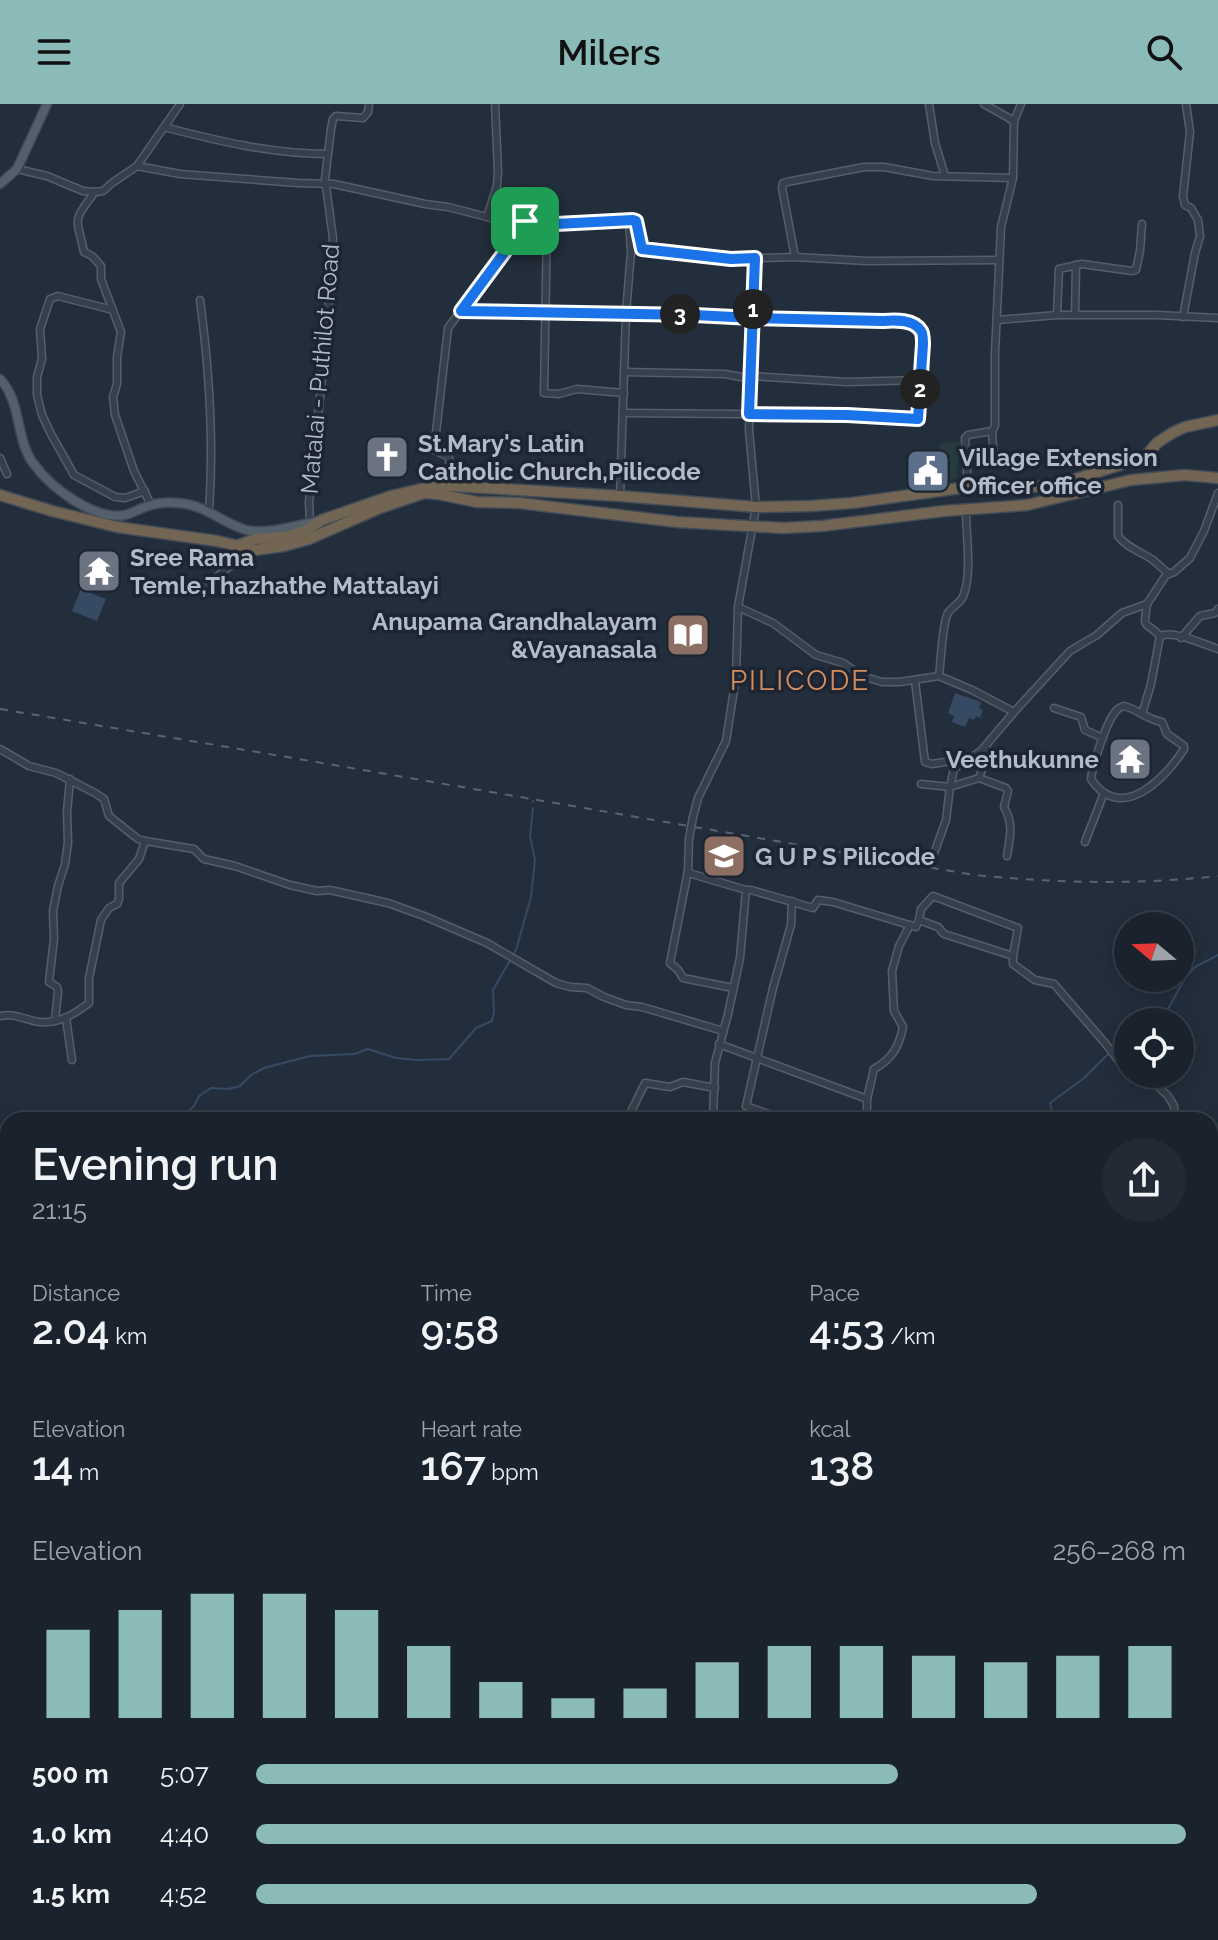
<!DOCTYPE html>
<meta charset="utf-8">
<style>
:root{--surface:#1a222d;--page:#232a35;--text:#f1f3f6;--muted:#9fa4aa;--line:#383f49;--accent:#8bbbb9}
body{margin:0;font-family:Raleway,sans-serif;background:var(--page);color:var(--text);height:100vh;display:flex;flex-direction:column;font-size:30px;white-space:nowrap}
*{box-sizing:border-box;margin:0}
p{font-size:26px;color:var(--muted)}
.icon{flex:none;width:44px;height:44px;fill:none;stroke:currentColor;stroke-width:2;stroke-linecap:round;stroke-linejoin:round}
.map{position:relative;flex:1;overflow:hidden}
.sheet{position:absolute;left:0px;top:1008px;width:1218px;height:828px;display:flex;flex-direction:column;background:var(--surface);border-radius:24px 24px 0 0;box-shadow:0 4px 20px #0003,0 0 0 2px var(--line)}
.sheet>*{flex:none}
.needle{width:52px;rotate:289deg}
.buttons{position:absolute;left:1114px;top:808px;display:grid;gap:16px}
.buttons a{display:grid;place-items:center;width:80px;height:80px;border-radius:50%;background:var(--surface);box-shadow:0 4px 20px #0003,0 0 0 2px var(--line);font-size:40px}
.pin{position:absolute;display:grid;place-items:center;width:68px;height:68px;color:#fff;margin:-34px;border-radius:16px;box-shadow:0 4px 12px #0006}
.km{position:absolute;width:40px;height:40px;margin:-20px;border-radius:50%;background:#222;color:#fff;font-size:22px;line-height:40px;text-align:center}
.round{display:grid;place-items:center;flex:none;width:84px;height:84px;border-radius:42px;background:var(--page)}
.summary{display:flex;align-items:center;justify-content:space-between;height:136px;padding:0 32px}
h1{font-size:44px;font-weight:600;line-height:60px}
.figures{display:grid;grid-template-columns:repeat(3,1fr);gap:12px;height:136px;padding:8px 32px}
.figures div{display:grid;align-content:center}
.figures b{font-size:40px;font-weight:600}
.figures small{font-size:22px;font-weight:400}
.figures p{font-size:22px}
.chart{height:224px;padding:16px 32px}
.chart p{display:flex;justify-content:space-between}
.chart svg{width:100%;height:144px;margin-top:8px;stroke:var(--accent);stroke-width:6}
ul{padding:0 32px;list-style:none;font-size:26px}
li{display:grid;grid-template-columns:128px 96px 1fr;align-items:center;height:60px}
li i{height:20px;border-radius:10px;background:var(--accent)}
header{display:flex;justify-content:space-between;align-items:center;height:104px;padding:0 32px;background:var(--accent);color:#111;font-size:36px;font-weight:600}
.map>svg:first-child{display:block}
</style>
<header><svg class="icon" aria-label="menu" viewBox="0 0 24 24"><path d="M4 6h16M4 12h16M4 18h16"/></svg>Milers<svg class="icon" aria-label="search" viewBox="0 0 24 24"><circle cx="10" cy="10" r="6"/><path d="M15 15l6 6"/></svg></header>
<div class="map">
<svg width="1218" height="1836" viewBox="0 0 1218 1836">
<rect width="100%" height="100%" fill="#232e3c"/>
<g fill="#253b3d">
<polygon points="960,337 956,375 944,377 939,340"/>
<polygon points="1210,1248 1218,1248 1218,1342 1210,1344"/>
</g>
<g fill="#364a63">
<polygon points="81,485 106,495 97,517 72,507"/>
<polygon points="955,589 981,598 979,604 983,606 980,614 976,612 974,616 969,614 965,623 952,618 954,612 948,609"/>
<path d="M532,1828C552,1828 594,1823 609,1836H540Z"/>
</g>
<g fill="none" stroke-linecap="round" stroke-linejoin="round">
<g stroke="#364a63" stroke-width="2">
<polyline points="533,697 533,698"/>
<polyline points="513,851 516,846 531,793 535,756 530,732 533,704"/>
<polyline points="1161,918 1185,874 1195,863 1218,851"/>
<polyline points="1114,944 1128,940"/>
<polyline points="926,1008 934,1013 954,1016"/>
<polyline points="187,1016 188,1008 194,1002 199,992 211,984 228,985 240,982 251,971 264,964 310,952 354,950 368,945 396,954 417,956 449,955 476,924 492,917 494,908 493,886 509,858"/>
<polyline points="1054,1016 1050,999 1084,974 1109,949"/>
</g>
<polyline stroke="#364a63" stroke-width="7" points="1210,1351 1218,1349"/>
<g stroke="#555e6a" stroke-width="9">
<g id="minor">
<polyline points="929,0 935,39 945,72"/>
<polyline points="984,0 1014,17"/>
<path d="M164,23C218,37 272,50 328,50"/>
<polyline points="137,62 180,70 298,79 334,80 425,100 448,103 491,114 556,120 633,116 636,117 642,145 731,155 795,153 868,157 999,156"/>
<polyline points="17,65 47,72 83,87 95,88 103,87 112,79 137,62 180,0"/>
<path d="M95,88C71,119 77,113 84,148L92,152L101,162V175L121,228L117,253V280L113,293L115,311L134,367L151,401"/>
<polyline points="487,113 497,82 498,68 495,0"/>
<polyline points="547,119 544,289 559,290 577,285 624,289"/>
<polyline points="795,153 782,84 783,79 787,78 864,63 884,63 933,72 1013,74"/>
<path d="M755,154L753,214L883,217C898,215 912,216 923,228L920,276"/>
<path d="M200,196C209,264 214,338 209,407"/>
<polyline points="113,206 58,192 50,195 40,225 42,255 37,273 37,291 42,311 51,330 74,371 115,393 125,394 145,387"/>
<polyline points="461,207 626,209 631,148 629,116"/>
<polyline points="1057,211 1157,211 1218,214"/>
<polyline points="1075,211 1076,161"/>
<polyline points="1183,213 1195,149 1200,132 1198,116 1191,104 1185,101 1183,92 1190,28 1186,0"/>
<polyline points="997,216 1057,211 1059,165 1082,160 1132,167 1136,166 1140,147 1142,120"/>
<polyline points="623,309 847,311 918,315 920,276 847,278 750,272 741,273 725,270 624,268"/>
<polyline points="992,327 994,357"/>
<polyline points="0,354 7,370"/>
<polyline points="451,382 449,353 434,346 448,224 521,126 525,117"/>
<polyline points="968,383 965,334 968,331 992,327 995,322 995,249 1001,123 1013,74 1014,17 1021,0"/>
<polyline points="620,392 626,209 694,211 753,214 749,326 756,403 738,503 736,573 726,637 698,694 693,713"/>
<path d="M1118,401V432C1127,444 1140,447 1153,456C1158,460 1163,465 1169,470"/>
<polyline points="310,418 309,398 327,226 333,134 325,75 331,25 333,15 336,12 363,14 368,8 369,0"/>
<polyline points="198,488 251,445"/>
<path d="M738,503L773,519L816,551L843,559L862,572L882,578H900L939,572C941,557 942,520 948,509C953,501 962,499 964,490C972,467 966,431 966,407"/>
<path d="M1160,532C1174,526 1203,540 1218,545"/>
<polyline points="1181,534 1200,512 1215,509 1218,505"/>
<polyline points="939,572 972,586 1014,608 1070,547 1097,531 1122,509 1147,500 1166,471 1174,468 1190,454 1204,427 1218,389"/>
<polyline points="915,577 925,658 932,660 952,657 955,660 950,683 946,716 931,758"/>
<path d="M1124,602C1139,606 1148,616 1162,618L1167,630L1184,642V645C1165,675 1121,720 1091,675C1093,660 1107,614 1118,605C1120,603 1122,603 1124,602Z"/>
<polyline points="1054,604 1081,613 1085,626 1103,634"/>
<path d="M1142,610L1151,580L1160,532C1144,515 1143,528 1147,500"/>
<polyline points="0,645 29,662 56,669 95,689 104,695 109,712 138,735 145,737 194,745 204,755 235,762 290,781 317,787 330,786 348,790 388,799 424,812 487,839 556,879 570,883 587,884 604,893 626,901 642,903 723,927"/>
<polyline points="955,664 981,647 1014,608"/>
<path d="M979,674L1006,684L1008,687L1004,703C1014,720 1010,733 1007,752"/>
<polyline points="921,680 950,683 979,674 987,651 986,642"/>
<polyline points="689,735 688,767 692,770 746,786 740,854 728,910 715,959 713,1016"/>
<polyline points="1085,738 1104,689"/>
<polyline points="688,767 670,859 678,866 683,874 733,884"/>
<polyline points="746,786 751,786 813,804 818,796 833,798 916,823 919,816 938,823 944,830 1013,852 1013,860 1035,876 1054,880 1105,939 1128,969"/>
<polyline points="919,816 921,805 933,792 1018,824 1013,852"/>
<path d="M0,912C17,909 24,916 40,918C58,920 75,910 89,899V874L101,816L109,804L117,800L119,795V779L139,755L145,737"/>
<polyline points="66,914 72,956"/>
<polyline points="55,917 58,887 57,883 49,878 54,835 53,807 58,782 65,760 68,739 67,708 70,675"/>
<polyline points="719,940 867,995 867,1007 864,1016"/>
<polyline points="1129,970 1134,974 1154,979 1168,992 1174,1002 1175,1016"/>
<path d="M867,995L874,965C892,955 899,943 903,923L894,907L892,867L899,842L910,821"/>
<polyline points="627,1016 645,979 670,983 683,978 715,984"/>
<polyline points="785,1016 746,1002 773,884 791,821 792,797"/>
<polyline points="1210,1090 1218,1088"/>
<polyline points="1210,1640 1218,1637"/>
<polyline points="0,1680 8,1696"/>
<polyline points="1210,1701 1218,1700"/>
<polyline points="0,1798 8,1791"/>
<polyline points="1117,1828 1118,1836"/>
<polyline points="1188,1828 1189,1836"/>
<polyline points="145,1836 154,1828"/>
<polyline points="276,1836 286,1828"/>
<polyline points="1046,1836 1047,1828"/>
</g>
</g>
<g stroke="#404955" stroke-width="11">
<g id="major">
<polyline points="0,80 17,65 47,0"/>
<path d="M0,275C22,298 15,334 33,359C50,383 94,417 125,411C133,409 141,404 148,402C157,399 169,398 178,399C204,400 222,419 246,426C266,431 298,421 318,417"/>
<polyline points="0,1368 8,1373"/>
<polyline points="838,1828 880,1836"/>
</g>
</g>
<g stroke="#424b57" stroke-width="13">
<g id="highway">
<polyline points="0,391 52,407 117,423 217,437 255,446 284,442 309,435 380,404 424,389 438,390 477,398 519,399 677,418 782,424 822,422 944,407 1027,401 1131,376 1185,371 1218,374"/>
<polyline points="239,441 256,435 284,433 305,427 322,416 391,392 429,383 451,382 620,392 756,403 810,402 852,399 968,383 1002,385 1057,381 1145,353 1157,339 1172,329 1185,323 1218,316"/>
</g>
</g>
<use href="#minor" stroke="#36404c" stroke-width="6"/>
<use href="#major" stroke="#545f6c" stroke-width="8"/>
<use href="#highway" stroke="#726553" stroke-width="10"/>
<path stroke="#586473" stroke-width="2" stroke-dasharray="8 8" stroke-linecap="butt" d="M0,605L299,655L974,771C1058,779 1134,781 1218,772"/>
<g stroke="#555e6a" stroke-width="9" stroke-linecap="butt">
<polyline id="minor-bridge" points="689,735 693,713"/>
</g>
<use href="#minor-bridge" stroke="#36404c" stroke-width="6"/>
</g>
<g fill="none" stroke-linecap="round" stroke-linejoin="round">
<g stroke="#fff" stroke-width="16">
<path id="route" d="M525,117L556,120L633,116L636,117L642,145L731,155L755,154L749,310L847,311L918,315L923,240C923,237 923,229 921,227C914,215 895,216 883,217L753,214L694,211L461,207L521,126L525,117"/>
</g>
<use href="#route" stroke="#1a73e8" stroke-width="10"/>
</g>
<defs>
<g id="church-square" transform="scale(2.3)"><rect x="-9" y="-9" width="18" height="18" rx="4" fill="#6b7280" stroke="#1c2531"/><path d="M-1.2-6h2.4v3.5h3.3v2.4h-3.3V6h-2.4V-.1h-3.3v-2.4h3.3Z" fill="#fff"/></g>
<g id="civic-square" transform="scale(2.3)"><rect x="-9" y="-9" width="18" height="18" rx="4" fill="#5c6f8a" stroke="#1c2531"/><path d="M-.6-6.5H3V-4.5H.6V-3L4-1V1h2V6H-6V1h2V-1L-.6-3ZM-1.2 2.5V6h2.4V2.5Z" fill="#fff"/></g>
<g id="temple-square" transform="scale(2.3)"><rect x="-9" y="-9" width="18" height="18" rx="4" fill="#6b7280" stroke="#1c2531"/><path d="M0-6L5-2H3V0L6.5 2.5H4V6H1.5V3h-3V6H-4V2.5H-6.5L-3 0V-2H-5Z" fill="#fff"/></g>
<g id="library-square" transform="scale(2.3)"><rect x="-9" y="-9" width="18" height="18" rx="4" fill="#8d6e63" stroke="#1c2531"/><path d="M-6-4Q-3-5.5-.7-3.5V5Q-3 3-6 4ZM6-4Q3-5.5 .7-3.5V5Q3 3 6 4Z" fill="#fff"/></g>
<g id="school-square" transform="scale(2.3)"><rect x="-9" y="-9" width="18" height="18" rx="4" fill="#8d6e63" stroke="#1c2531"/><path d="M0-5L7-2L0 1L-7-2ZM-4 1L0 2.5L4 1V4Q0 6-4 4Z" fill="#fff"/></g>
</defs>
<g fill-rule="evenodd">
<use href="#church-square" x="387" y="353"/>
<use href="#civic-square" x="928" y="367"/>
<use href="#temple-square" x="99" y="467"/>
<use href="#library-square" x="688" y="531"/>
<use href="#temple-square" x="1130" y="655"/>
<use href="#school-square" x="724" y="752"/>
</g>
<g text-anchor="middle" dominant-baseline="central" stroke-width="7" stroke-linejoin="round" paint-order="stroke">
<g font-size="24" fill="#b2bbc8" stroke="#1c2531">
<text transform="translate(320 265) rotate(-85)">Matalai - Puthilot Road</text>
</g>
<g font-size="24" font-weight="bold" fill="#b2bbc8" stroke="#1c2531" text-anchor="start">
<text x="418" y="339">St.Mary's Latin<tspan x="418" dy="28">Catholic Church,Pilicode</tspan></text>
<text x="959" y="353">Village Extension<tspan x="959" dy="28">Officer office</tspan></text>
<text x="130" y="453">Sree Rama<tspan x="130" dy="28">Temle,Thazhathe Mattalayi</tspan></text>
<text x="657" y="517" text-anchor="end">Anupama Grandhalayam<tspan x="657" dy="28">&amp;Vayanasala</tspan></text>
<text x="1099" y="655" text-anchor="end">Veethukunne</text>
<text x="755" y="752">G U P S Pilicode</text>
</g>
<g font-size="28" letter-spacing="2" fill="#d58f5f" stroke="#1c2531">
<text x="800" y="576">PILICODE</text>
</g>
</g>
</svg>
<div class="buttons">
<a><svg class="needle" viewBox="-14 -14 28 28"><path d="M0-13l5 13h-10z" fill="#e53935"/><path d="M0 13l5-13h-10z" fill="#9fa4aa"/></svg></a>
<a><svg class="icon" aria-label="locate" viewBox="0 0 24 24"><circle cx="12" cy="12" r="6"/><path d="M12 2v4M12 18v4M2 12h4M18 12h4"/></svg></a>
</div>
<div class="pin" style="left:525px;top:117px;background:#1e9e55"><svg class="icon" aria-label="arrive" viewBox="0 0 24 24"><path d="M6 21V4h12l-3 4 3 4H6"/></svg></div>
<b class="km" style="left:753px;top:205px">1</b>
<b class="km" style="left:920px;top:285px">2</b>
<b class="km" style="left:680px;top:210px">3</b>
<section class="sheet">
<div class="summary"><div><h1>Evening run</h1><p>21:15</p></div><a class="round"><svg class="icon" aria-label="share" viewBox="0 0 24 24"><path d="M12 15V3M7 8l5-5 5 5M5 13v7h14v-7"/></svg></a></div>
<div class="figures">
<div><p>Distance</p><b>2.04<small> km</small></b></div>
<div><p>Time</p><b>9:58</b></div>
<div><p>Pace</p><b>4:53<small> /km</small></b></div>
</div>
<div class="figures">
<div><p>Elevation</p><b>14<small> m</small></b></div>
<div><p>Heart rate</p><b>167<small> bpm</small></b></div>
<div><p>kcal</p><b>138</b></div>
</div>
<div class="chart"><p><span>Elevation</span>256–268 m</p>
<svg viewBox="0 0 160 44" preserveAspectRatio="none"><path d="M5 44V17M15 44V11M25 44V6M35 44V6M45 44V11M55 44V22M65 44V33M75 44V38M85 44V35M95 44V27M105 44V22M115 44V22M125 44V25M135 44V27M145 44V25M155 44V22"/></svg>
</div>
<ul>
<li><b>500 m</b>5:07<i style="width:69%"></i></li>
<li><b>1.0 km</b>4:40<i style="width:100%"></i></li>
<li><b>1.5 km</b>4:52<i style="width:84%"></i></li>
</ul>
</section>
</div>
